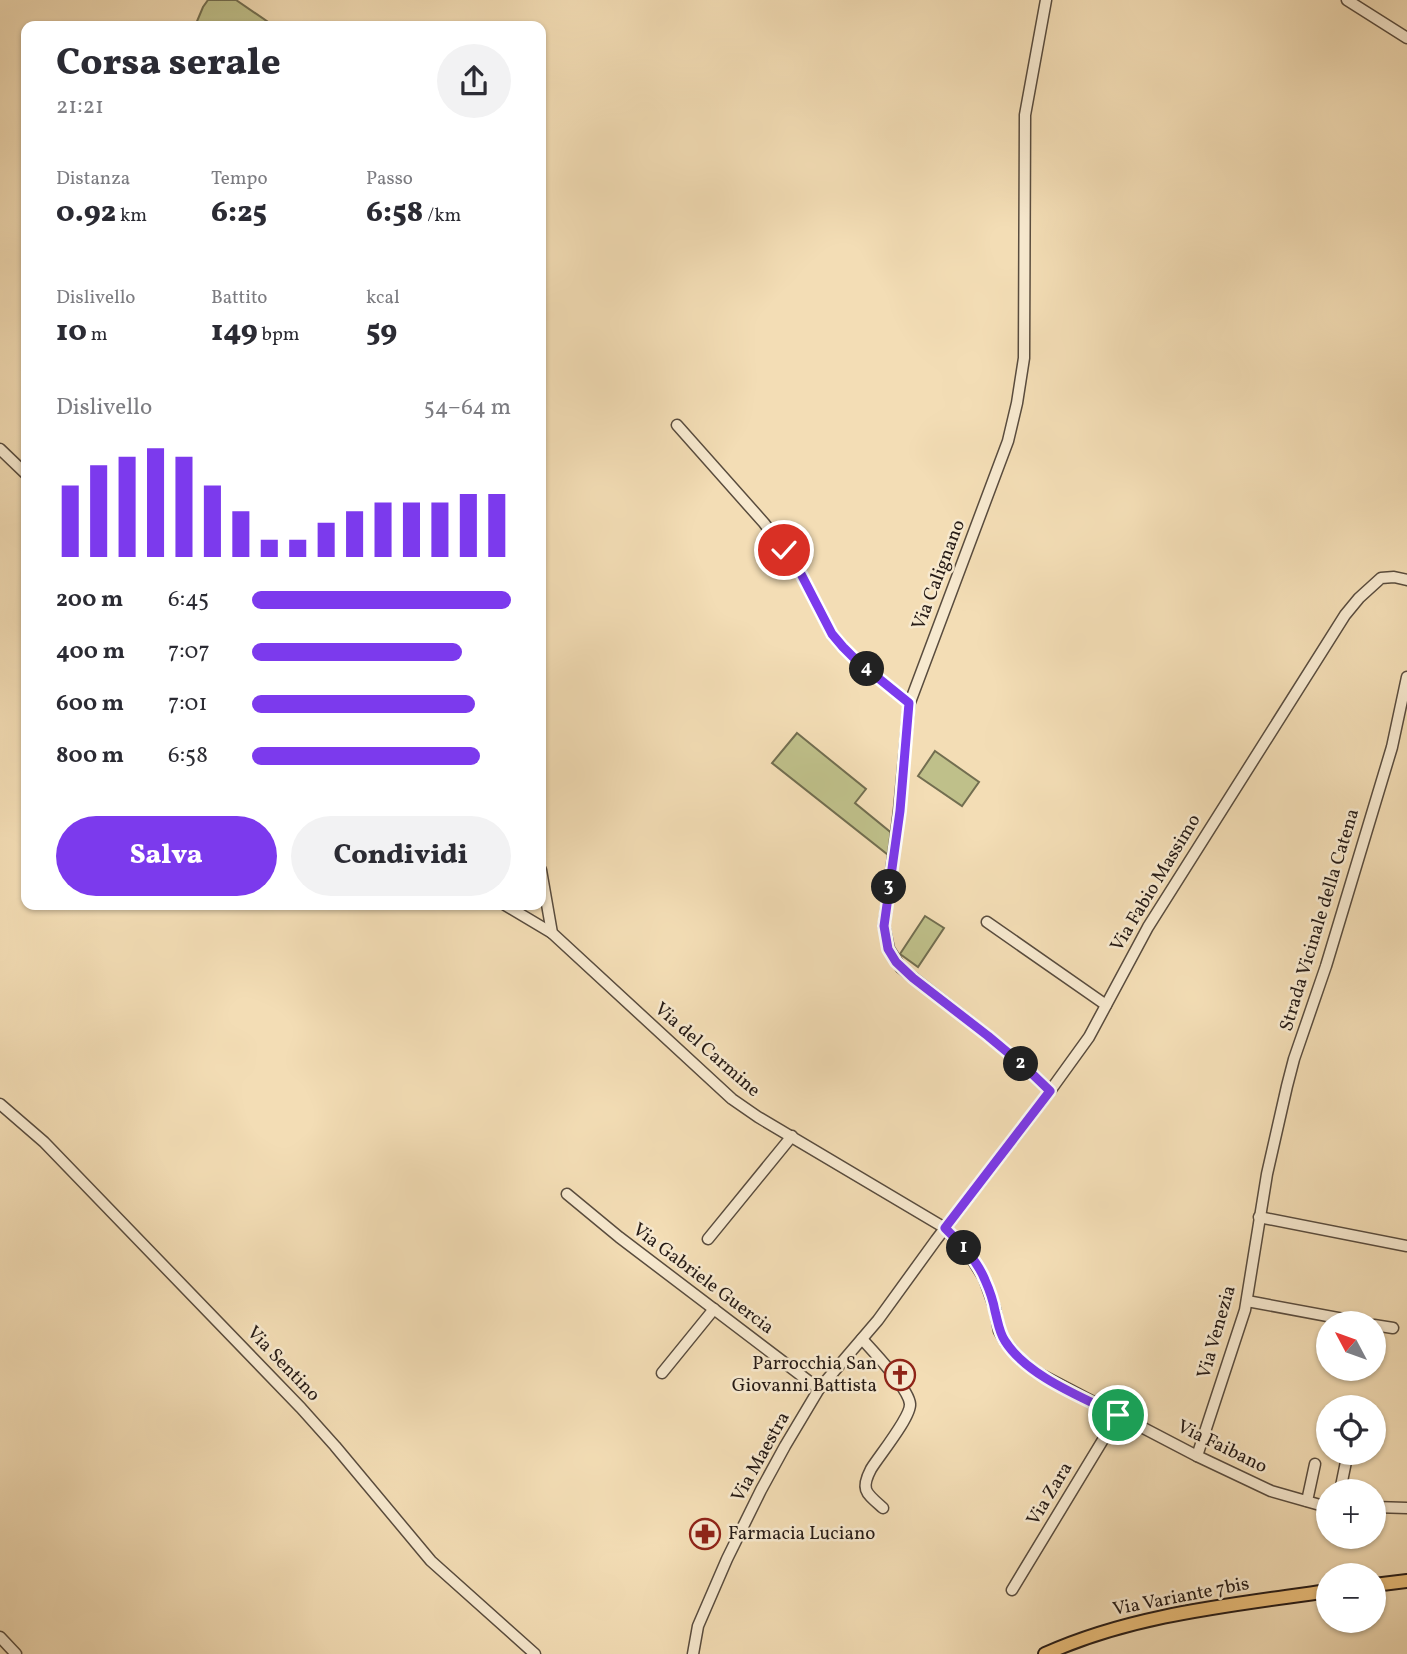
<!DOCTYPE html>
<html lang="it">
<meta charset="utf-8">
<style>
:root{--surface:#fff;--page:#f2f2f3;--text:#2b2b33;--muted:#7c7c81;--accent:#7c3aed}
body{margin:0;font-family:Vollkorn,serif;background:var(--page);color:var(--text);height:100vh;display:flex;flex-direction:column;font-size:26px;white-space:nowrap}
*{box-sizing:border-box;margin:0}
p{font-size:23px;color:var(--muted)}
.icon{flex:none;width:38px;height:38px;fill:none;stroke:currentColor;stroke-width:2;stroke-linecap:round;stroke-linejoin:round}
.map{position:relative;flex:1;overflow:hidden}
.details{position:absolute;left:21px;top:21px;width:525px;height:889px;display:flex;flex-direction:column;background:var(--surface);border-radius:14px;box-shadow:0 2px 5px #0004}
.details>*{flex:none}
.needle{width:46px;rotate:311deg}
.tools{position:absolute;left:1316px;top:1311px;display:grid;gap:14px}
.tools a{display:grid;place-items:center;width:70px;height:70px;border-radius:50%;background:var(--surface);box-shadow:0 2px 5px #0004;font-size:35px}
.pin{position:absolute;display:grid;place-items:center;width:60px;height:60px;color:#fff;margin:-30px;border:4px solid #fff;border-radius:50%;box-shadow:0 2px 7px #0007}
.km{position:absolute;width:35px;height:35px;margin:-18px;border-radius:50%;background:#222;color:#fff;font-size:19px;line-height:35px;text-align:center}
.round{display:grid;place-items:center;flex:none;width:74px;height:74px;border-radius:37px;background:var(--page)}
.headline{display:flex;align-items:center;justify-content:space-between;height:119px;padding:0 35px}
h1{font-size:38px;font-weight:800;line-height:52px}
.stats{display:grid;grid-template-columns:repeat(3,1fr);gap:10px;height:119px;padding:7px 35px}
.stats div{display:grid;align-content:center}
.stats b{font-size:30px;font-weight:800}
.stats small{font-size:19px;font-weight:400}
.stats p{font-size:19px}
.chart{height:196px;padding:14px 35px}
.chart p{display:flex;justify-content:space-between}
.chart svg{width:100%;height:126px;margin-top:7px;stroke:var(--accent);stroke-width:6}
.action{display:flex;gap:14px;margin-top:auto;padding:14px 35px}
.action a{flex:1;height:80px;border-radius:42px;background:var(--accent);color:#fff;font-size:28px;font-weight:800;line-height:80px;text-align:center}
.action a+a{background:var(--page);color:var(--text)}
ul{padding:0 35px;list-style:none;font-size:23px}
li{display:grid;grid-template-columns:112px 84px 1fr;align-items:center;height:52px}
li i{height:18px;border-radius:9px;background:var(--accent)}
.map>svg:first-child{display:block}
</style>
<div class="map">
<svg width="1407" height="1654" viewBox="0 0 1407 1654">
<rect width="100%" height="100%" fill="#f3ddb5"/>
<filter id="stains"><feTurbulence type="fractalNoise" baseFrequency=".00286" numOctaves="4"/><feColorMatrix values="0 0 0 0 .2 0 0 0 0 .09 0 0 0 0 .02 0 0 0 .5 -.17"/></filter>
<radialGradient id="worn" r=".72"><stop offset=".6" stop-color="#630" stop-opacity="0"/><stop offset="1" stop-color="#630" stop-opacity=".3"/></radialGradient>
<g fill="#bfc08a" stroke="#726e50" stroke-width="2">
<polygon points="208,0 236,0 274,26 195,26 203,7"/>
<polygon points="797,733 866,789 855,803 894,835 892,858 772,763"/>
<polygon points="935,751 979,782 962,806 918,776"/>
<polygon points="925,916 944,928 918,967 900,954"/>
</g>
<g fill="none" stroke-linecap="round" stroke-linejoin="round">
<g stroke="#594c3e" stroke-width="13">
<g id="minor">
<polyline points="1046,0 1025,115 1024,358 1017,403 1008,441 909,705 899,811 884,926 889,949 901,968 988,1036 1024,1066 1050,1091"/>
<polyline points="1347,0 1407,38"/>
<polyline points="677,425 764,523 784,549 801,574 832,634 843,647 856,660 909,703"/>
<polyline points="0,449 26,474"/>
<polyline points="541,870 552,933 732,1099 758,1117 945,1228 972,1259 984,1278 995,1309 999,1331 1006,1343 1019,1358 1038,1373 1197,1456 1271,1491 1320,1505 1328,1505"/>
<polyline points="505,905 552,933"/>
<polyline points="987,922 1106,1005"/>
<polyline points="0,1104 44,1142 301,1408 335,1446 431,1561 535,1654"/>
<polyline points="567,1194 619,1237 819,1389"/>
<polyline points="1259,1217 1407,1246"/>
<polyline points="708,1239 792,1136"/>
<polyline points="1247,1301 1365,1323"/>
<polyline points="1374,1325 1393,1328"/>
<path d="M862,1339C873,1351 909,1389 910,1404C911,1417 879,1456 871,1469C860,1490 866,1493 883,1508"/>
<polyline points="662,1373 714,1309"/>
<polyline points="1197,1456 1245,1310 1267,1174 1287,1086 1294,1059 1326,966 1392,747 1407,677"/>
<polyline points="1340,1491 1348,1452"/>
<polyline points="1307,1501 1315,1464"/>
<polyline points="1374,1507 1407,1508"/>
<polyline points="1012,1590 1118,1415"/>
<polyline points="0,1637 16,1654"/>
<polyline points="693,1654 698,1626 727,1559 761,1490 785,1446 819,1389 878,1320 936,1240 1050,1091 1089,1037 1148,927 1345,615 1359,598 1381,578 1394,577 1407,580"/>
</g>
</g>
<g stroke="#261b16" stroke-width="16">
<g id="major">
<polyline points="1374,1585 1407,1581"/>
<path d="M1045,1654C1134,1614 1232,1605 1328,1591"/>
</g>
</g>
<use href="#minor" stroke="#f7e9cf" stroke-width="10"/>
<use href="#major" stroke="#eabe7a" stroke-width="12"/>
</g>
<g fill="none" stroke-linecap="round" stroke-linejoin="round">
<g stroke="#fff" stroke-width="14">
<path id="route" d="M784,550L801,574L832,634L843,647L856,660L909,703L900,811L884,926L888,949L896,962L913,978L988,1036L1024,1066L1050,1091L945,1228C960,1243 977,1260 985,1280C989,1289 993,1300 995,1311C998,1322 999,1332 1005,1341C1027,1376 1082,1397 1118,1415"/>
</g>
<use href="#route" stroke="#7c3aed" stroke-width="9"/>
</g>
<defs>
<g id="church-ring" transform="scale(1.575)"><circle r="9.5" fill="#f7e9cf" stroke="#8f2418" stroke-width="1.5"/><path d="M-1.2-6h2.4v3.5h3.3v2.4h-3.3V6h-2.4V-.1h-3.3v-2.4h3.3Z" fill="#8f2418"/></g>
<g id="pharmacy-ring" transform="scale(1.575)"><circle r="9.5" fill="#f7e9cf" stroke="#8f2418" stroke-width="1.5"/><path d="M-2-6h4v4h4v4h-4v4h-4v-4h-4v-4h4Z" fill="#8f2418"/></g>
</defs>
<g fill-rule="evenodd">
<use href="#church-ring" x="900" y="1375"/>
<use href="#pharmacy-ring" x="705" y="1534"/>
</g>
<g text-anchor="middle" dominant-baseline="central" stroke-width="5" stroke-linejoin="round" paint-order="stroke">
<g font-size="19" fill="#261b16" stroke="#f7e9cf">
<text transform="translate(939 575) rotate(-69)">Via Calignano</text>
<text transform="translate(1156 883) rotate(-59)">Via Fabio Massimo</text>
<text transform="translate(1320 920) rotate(-73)">Strada Vicinale della Catena</text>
<text transform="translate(707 1050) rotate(41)">Via del Carmine</text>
<text transform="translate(703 1279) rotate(37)">Via Gabriele Guercia</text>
<text transform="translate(1217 1332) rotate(-74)">Via Venezia</text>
<text transform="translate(283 1364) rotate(46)">Via Sentino</text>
<text transform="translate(1222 1447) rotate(26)">Via Faibano</text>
<text transform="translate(761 1457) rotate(-61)">Via Maestra</text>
<text transform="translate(1050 1494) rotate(-59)">Via Zara</text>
<text transform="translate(1181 1597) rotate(-11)">Via Variante 7bis</text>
</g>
<g font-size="19" fill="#261b16" stroke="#f7e9cf" text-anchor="end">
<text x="877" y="1364">Parrocchia San<tspan x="877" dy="22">Giovanni Battista</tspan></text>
<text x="728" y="1534" text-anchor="start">Farmacia Luciano</text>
</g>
</g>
<rect width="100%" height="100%" filter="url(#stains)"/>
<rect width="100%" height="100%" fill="url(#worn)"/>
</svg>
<div class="tools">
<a><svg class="needle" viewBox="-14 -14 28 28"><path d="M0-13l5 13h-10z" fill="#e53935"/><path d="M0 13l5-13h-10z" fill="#7c7c81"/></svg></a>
<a><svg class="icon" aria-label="locate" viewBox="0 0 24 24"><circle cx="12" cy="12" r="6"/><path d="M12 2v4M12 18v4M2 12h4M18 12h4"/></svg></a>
<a>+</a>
<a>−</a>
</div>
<div class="pin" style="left:1118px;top:1415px;background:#1e9e55"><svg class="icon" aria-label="arrive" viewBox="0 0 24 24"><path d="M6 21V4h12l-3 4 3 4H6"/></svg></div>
<div class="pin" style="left:784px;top:550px;background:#d93025"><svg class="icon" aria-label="check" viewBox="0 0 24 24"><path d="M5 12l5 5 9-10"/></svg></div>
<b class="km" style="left:964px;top:1248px">1</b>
<b class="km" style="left:1021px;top:1064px">2</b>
<b class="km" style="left:889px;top:887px">3</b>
<b class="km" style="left:867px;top:669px">4</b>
<section class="details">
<div class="headline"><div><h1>Corsa serale</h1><p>21:21</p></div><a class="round"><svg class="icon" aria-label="share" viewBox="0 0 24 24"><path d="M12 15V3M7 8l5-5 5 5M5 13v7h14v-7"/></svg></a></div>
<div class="stats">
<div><p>Distanza</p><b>0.92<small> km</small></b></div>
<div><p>Tempo</p><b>6:25</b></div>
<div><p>Passo</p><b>6:58<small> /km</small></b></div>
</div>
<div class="stats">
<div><p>Dislivello</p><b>10<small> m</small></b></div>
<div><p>Battito</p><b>149<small> bpm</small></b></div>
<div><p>kcal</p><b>59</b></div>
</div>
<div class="chart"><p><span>Dislivello</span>54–64 m</p>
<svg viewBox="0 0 160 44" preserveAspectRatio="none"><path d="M5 44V19M15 44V12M25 44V9M35 44V6M45 44V9M55 44V19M65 44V28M75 44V38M85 44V38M95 44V32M105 44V28M115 44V25M125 44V25M135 44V25M145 44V22M155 44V22"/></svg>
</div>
<ul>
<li><b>200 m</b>6:45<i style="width:100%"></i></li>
<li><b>400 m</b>7:07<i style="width:81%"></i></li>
<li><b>600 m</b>7:01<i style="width:86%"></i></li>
<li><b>800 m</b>6:58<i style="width:88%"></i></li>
</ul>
<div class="action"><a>Salva</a><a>Condividi</a></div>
</section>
</div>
